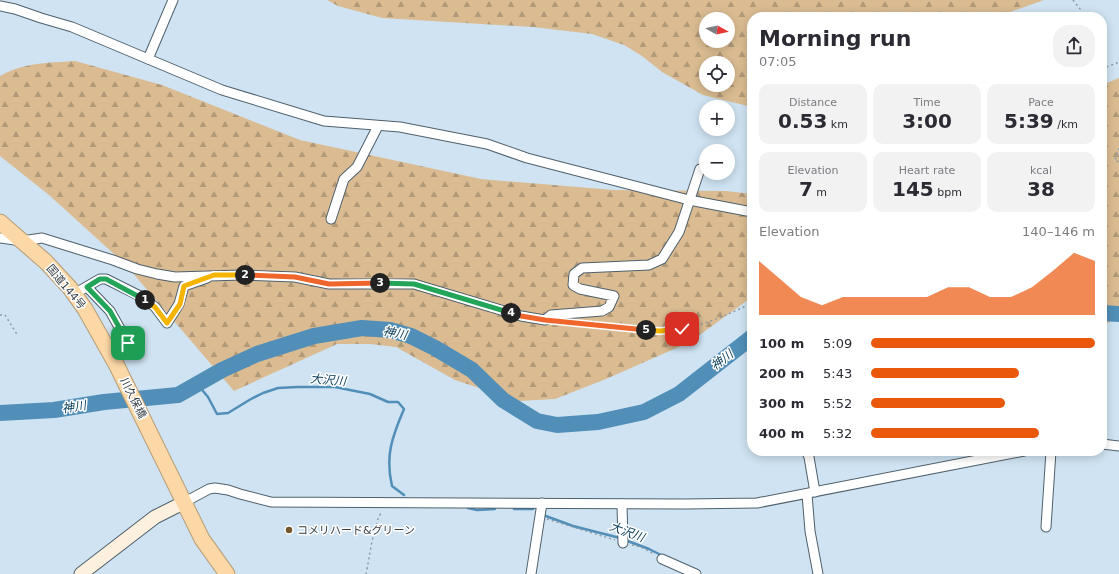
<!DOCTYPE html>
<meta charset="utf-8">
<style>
:root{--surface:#fff;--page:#f2f2f3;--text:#2b2b33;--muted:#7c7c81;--accent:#ea580c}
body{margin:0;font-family:"DejaVu Sans","Noto Sans JP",sans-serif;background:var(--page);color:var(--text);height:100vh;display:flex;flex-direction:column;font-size:15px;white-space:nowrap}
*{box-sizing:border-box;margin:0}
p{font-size:13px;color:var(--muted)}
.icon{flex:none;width:22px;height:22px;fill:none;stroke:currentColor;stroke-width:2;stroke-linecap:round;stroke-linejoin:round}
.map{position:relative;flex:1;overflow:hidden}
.side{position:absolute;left:747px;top:12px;width:360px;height:444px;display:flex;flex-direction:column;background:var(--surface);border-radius:16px;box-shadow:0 2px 10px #0003}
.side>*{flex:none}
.needle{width:26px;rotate:98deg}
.tools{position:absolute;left:699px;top:12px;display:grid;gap:8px}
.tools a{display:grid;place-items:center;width:36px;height:36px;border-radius:50%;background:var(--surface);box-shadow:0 2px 10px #0003;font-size:20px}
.pin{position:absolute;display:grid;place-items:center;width:34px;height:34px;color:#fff;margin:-17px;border-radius:8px;box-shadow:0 2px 6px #0006}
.km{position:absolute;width:20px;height:20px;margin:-10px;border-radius:50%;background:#222;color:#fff;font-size:11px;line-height:20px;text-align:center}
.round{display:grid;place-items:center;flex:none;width:42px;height:42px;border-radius:16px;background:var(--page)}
.head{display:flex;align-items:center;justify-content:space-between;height:68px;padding:0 12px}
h1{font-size:22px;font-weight:700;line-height:30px}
.stats{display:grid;grid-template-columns:repeat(3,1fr);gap:6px;height:68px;padding:4px 12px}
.stats div{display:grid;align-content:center;border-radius:10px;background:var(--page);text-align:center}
.stats b{font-size:20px;font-weight:700}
.stats small{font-size:11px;font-weight:400}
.stats p{font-size:11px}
.chart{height:112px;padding:8px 12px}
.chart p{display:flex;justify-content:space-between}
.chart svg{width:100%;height:72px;margin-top:4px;fill:var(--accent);opacity:.7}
ul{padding:0 12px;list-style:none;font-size:13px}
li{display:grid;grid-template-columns:64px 48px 1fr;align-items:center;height:30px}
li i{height:10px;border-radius:5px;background:var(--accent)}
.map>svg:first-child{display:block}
</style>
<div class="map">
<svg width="1119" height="574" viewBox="0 0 1119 574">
<defs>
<pattern id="forest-firs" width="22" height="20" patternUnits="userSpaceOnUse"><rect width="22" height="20" fill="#dbbc92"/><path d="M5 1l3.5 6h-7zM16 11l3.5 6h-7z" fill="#b29a79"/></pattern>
</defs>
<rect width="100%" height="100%" fill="#cfe3f2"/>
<g fill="url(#forest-firs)" fill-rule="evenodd">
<path d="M327,0H1044L996,17H752V107L703,95L662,72L642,56L624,45L592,34L533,27L382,18L338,6ZM706,19H728V41H706ZM706,63H728V85H706Z"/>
<path d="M75,61L162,85L300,140L481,179L614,190L726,191L752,194V297L690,342L606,379L555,399L519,401L455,380L396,347L370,344H337L234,391L125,264L49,195L0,156V76C25,62 48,63 75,61Z"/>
<polygon points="1119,78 1119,317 1102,326 1102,85"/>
</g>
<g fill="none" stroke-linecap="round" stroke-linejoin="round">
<g stroke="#518fb8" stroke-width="2.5">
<path d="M197,384L208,397L217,414L228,413L251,399L263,393L278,388L297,387H335L370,394L388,402H398L404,409C392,437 385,456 392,486L404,495"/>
<polyline points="468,508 477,510 495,509"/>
<polyline points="514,509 533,509"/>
<polyline points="543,515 573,526 620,538"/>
<polyline points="625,540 649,549 663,556"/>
</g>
<g stroke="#518fb8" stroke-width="16">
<polyline points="1102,313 1119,314"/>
<polyline points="0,413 54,410 104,402 178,395 222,370 257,354 314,336 362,328 390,330 411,336 435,348 472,370 503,400 537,421 557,425 598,422 644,412 679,394 752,337"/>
</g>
<g stroke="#4f606c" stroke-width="11">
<g id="minor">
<polyline points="0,6 15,9 41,18 72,27 222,90 324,121 400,127 487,144 527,158 689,200 752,212"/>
<polyline points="148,59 173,0"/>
<polyline points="331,219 344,179 357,167 378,126"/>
<polyline points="0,238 22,241 42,238 113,260 137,269 157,274 175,277 242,275 295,277 329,284 414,284 521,316 545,320 551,315 602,311 609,307 614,296 580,289 573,285 574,274 582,268 649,265 662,259 679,232 700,169"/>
<polyline points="87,287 110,311 128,343"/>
<polyline points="74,294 100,279 106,279 142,297 155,307 167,323 179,304 184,286 207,278"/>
<polyline points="1102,444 1119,446"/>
<polyline points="806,451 809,457 815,492"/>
<polyline points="807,494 810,531 818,574"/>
<polyline points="183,503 209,489 215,488 228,490 240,494 271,502 686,504 757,503 1024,451"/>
<polyline points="622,504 623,543"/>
<polyline points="1046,527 1051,451"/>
<polyline points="662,559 696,574"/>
<polyline points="531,574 542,503"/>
</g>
</g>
<g stroke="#4f606c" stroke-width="15">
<polyline id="secondary" points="81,574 155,517 183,503"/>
</g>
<g stroke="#b69c75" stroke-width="17">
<polyline id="trunk" points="0,222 46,262 70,288 85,309 116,364 202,539 227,574"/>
</g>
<g stroke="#8c9ba6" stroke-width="1.5" stroke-dasharray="2 3" stroke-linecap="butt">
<polyline points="1073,0 1080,9 1078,16 1076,17"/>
<polyline points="1102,69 1119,62"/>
<polyline points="1119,148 1115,161 1119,162"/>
<polyline points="0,315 5,315 18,336"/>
<path d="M577,323C604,325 632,331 659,331C692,331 723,317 752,303"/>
<polyline points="547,519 615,540"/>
<polyline points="632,545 641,547 654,554"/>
<path d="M366,574C369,561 374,520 382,512"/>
</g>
<use href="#minor" stroke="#fff" stroke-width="9"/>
<use href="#secondary" stroke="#fef0de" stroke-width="13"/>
<use href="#trunk" stroke="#fcd8a6" stroke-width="15"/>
</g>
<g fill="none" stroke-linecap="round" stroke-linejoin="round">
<g stroke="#fff" stroke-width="8">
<polyline id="split-1" points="128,343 110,311 87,287 100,279 106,279 145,300"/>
</g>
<g stroke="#fff" stroke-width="8">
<polyline id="split-2" points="145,300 155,307 167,323 180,304 184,286 214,275 245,275"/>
</g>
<g stroke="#fff" stroke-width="8">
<polyline id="split-3" points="245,275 295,277 329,284 380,283"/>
</g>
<g stroke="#fff" stroke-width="8">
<polyline id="split-4" points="380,283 414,284 511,313"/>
</g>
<g stroke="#fff" stroke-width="8">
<polyline id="split-5" points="511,313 521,316 545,320 646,330"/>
</g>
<g stroke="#fff" stroke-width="8">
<polyline id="split-6" points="646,330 660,331 682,329"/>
</g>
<use href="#split-1" stroke="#22a559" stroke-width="5"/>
<use href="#split-2" stroke="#f5b400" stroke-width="5"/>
<use href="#split-3" stroke="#f0652b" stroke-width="5"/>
<use href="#split-4" stroke="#22a559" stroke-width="5"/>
<use href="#split-5" stroke="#f0652b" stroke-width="5"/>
<use href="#split-6" stroke="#f5b400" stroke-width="5"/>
</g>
<circle fill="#75572b" stroke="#fff" stroke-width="1.5" cx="289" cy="530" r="4"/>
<g text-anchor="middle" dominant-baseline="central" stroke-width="3" stroke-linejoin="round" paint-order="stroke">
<g font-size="11" fill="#363e44" stroke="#fff">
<text transform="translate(66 287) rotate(50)">国道144号</text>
<text transform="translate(133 398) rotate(63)">川久保橋</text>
</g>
<g font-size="11" fill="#363e44" stroke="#fff" text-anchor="start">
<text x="297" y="530">コメリハード&amp;グリーン</text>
</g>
<g font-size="12" font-style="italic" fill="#0a3e5b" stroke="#fff">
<text transform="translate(395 333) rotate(11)">神川</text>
<text transform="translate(722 360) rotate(-38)">神川</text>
<text transform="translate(328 380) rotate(5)">大沢川</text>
<text transform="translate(74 407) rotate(-9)">神川</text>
<text transform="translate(627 532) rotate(20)">大沢川</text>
</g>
</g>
</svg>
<div class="tools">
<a><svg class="needle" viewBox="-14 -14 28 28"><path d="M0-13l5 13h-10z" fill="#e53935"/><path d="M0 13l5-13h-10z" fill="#7c7c81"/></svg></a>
<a><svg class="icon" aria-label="locate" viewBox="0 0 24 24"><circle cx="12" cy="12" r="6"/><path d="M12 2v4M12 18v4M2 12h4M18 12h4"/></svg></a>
<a>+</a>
<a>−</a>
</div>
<div class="pin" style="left:128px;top:343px;background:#1e9e55"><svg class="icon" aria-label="arrive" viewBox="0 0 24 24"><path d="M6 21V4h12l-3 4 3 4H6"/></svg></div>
<div class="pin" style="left:682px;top:329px;background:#d93025"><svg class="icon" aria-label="check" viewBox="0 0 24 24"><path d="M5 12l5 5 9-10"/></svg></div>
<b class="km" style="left:145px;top:300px">1</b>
<b class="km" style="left:245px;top:275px">2</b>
<b class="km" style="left:380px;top:283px">3</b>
<b class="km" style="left:511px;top:313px">4</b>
<b class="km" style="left:646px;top:330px">5</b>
<section class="side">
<div class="head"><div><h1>Morning run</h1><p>07:05</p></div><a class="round"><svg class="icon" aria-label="share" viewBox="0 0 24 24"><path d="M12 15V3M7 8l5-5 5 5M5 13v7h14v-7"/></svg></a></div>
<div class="stats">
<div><p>Distance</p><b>0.53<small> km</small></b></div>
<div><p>Time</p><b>3:00</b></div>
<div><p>Pace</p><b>5:39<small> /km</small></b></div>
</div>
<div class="stats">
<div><p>Elevation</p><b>7<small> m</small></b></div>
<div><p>Heart rate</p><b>145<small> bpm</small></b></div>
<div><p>kcal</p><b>38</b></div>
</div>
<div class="chart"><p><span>Elevation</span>140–146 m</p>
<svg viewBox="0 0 160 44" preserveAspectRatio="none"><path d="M0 44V11L10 22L20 33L30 38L40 33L50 33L60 33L70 33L80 33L90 27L100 27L110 33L120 33L130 27L140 17L150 6L160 11V44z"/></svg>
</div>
<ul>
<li><b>100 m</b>5:09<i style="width:100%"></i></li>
<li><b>200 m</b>5:43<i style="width:66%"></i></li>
<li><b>300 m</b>5:52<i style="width:60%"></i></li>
<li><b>400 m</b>5:32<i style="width:75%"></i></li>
</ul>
</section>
</div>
